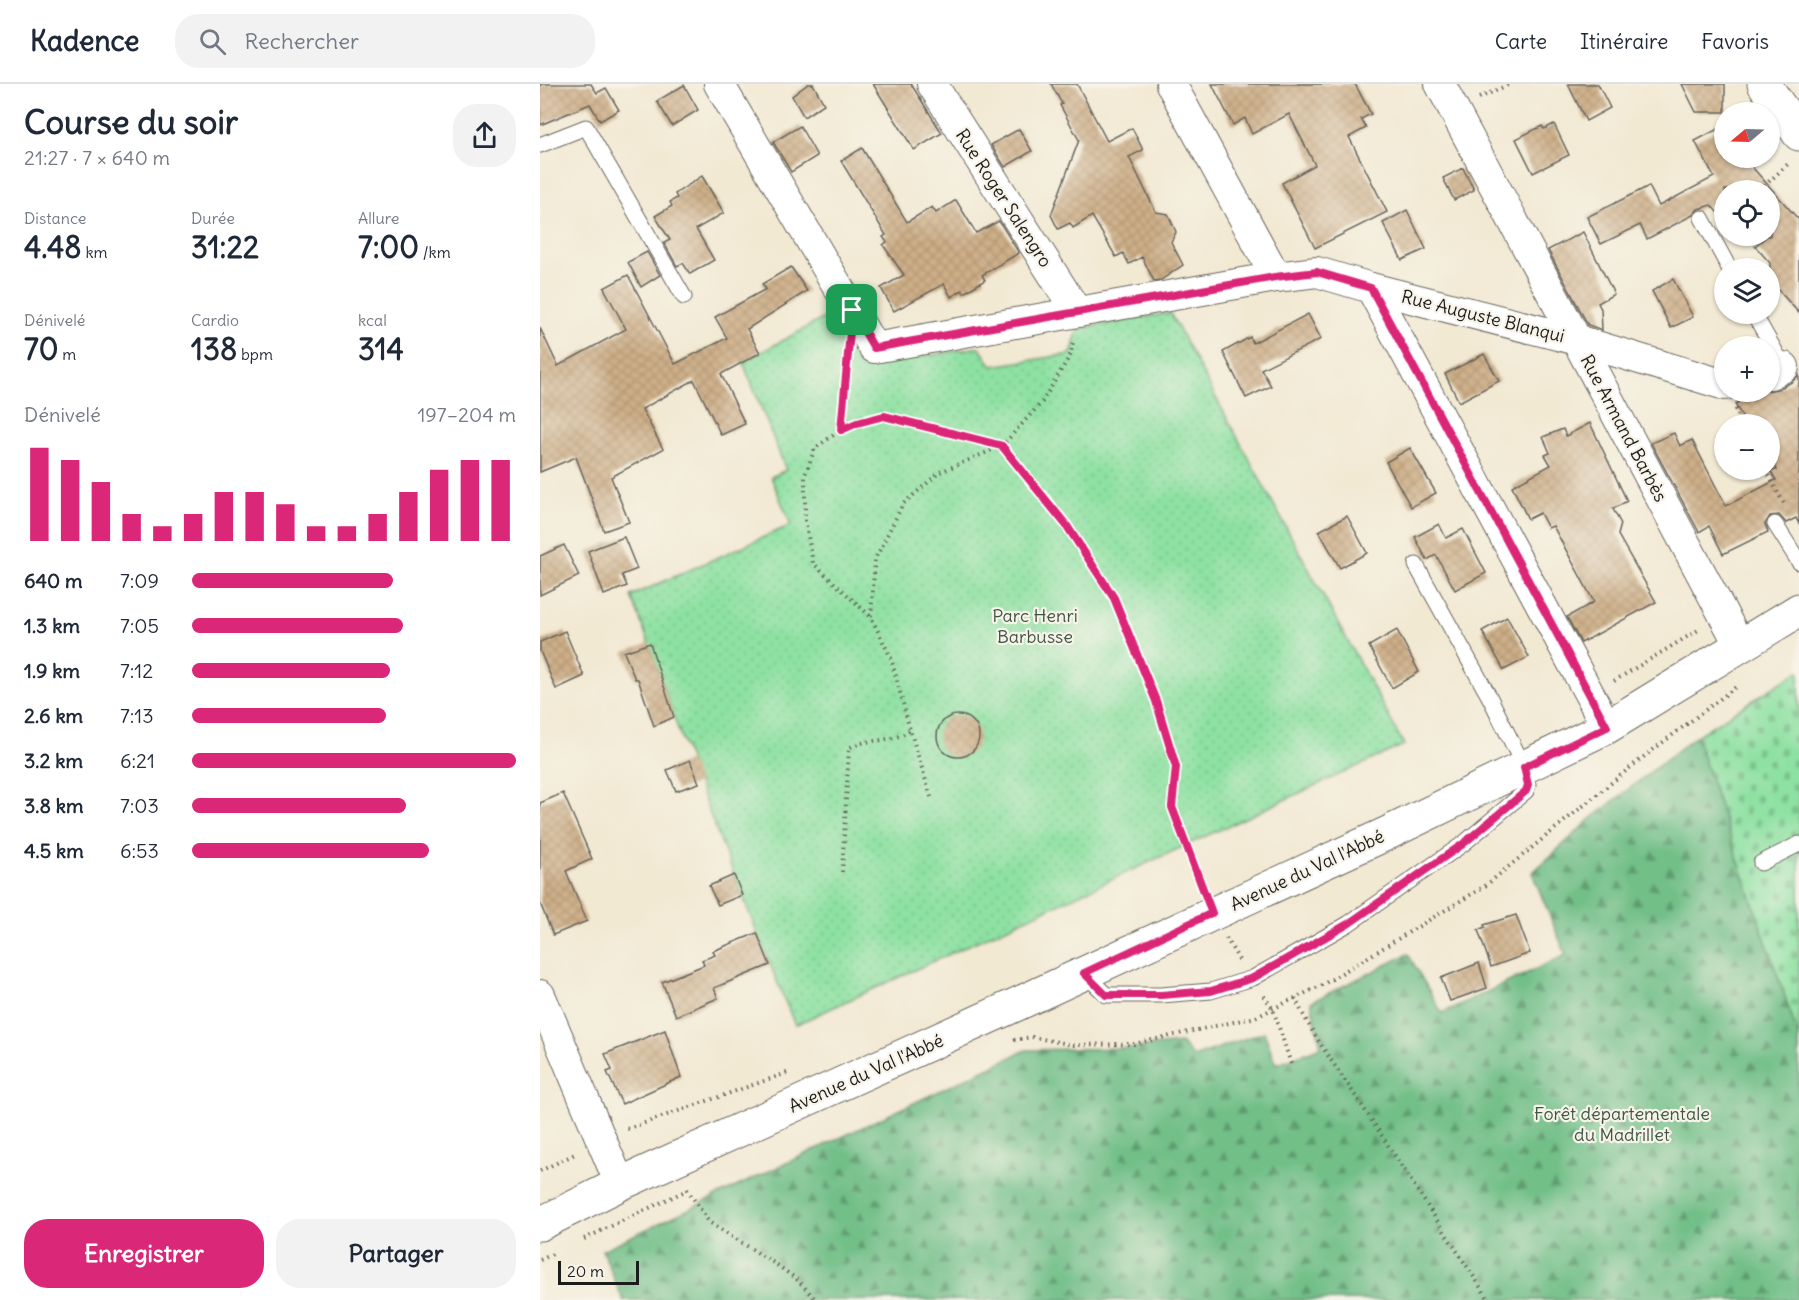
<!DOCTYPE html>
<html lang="fr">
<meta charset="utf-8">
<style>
:root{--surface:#fff;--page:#f2f2f3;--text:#1f2937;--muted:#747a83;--line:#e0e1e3;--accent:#db2777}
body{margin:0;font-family:Delius,sans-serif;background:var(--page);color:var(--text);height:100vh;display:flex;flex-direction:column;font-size:22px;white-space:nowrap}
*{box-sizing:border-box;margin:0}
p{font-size:20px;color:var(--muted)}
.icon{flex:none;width:33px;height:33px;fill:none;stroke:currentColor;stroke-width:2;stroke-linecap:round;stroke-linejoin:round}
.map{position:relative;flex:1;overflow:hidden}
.sheet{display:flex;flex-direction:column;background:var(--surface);width:540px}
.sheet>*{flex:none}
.needle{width:39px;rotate:251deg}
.tools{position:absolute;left:1174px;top:18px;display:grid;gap:12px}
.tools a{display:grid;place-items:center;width:66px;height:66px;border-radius:50%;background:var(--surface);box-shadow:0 2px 4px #0004;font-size:30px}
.scale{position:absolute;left:18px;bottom:15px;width:81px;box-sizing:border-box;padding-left:6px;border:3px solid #1c1c1c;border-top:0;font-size:16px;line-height:21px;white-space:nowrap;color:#1c1c1c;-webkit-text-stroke:4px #f7f3e8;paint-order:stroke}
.pin{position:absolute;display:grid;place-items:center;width:51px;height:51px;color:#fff;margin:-26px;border-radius:12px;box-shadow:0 3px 9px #0006}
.round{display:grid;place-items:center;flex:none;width:63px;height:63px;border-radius:24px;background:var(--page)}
.summary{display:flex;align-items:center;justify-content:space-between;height:102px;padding:0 24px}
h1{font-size:33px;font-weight:700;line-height:45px}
.metrics{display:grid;grid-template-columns:repeat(3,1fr);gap:9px;height:102px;padding:6px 24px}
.metrics div{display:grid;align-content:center}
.metrics b{font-size:30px;font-weight:700}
.metrics small{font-size:16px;font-weight:400}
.metrics p{font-size:16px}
.chart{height:168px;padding:12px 24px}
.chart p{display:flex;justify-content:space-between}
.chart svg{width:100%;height:108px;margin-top:6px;stroke:var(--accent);stroke-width:6}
.action{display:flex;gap:12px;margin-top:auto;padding:12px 24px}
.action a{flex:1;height:69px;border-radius:24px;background:var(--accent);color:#fff;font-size:24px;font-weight:700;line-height:69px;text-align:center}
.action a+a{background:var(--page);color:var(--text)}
ul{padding:0 24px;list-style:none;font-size:20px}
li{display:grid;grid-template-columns:96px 72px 1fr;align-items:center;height:45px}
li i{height:15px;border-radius:8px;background:var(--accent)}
header{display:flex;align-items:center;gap:36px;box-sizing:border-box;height:84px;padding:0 30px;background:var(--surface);border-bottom:2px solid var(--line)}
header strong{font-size:28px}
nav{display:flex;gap:33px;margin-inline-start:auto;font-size:21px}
.search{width:420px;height:54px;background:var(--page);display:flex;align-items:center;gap:15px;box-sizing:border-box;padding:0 21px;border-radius:24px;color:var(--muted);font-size:22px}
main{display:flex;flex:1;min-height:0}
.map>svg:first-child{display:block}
</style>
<header>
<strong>Kadence</strong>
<div class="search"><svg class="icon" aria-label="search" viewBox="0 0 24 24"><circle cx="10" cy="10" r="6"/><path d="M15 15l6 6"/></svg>Rechercher</div>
<nav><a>Carte</a><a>Itinéraire</a><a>Favoris</a></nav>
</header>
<main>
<section class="sheet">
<div class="summary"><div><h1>Course du soir</h1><p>21:27 · 7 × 640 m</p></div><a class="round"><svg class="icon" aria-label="share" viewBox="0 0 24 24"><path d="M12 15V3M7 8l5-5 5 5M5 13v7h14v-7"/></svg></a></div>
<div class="metrics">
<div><p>Distance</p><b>4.48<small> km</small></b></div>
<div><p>Durée</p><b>31:22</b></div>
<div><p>Allure</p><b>7:00<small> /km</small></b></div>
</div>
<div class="metrics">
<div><p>Dénivelé</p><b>70<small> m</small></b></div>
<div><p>Cardio</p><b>138<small> bpm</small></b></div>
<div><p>kcal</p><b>314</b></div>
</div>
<div class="chart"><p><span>Dénivelé</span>197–204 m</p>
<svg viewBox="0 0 160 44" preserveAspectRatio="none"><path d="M5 44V6M15 44V11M25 44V20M35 44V33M45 44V38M55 44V33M65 44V24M75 44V24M85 44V29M95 44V38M105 44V38M115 44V33M125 44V24M135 44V15M145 44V11M155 44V11"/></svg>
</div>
<ul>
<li><b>640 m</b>7:09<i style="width:62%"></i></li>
<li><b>1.3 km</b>7:05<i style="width:65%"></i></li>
<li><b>1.9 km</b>7:12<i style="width:61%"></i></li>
<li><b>2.6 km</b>7:13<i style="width:60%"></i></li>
<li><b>3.2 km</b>6:21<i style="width:100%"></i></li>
<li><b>3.8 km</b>7:03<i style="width:66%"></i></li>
<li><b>4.5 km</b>6:53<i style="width:73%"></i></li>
</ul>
<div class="action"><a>Enregistrer</a><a>Partager</a></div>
</section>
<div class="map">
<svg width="1259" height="1216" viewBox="0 0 1259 1216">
<defs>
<pattern id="forest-firs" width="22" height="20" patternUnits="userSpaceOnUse" patternTransform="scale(1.5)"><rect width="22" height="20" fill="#72bf88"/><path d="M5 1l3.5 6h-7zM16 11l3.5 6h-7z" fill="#5d9a6e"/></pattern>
<pattern id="cemetery-stones" width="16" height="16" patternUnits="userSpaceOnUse" patternTransform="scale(1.5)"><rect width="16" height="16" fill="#8de1a2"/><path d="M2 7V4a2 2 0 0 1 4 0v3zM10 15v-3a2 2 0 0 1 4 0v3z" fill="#79c08b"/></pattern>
<pattern id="park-dots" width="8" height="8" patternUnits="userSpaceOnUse" patternTransform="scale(1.5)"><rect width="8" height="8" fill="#8de1a2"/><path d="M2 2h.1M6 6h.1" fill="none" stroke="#79c08b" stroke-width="1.8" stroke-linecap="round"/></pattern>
<pattern id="building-cross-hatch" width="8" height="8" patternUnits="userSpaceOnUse" patternTransform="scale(1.5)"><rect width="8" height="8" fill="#ceaf88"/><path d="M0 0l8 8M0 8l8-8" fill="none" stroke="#b09675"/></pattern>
</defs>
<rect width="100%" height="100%" fill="#f7f3e8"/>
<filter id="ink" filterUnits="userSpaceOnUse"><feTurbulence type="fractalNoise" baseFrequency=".0167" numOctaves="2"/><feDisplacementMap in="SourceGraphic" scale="12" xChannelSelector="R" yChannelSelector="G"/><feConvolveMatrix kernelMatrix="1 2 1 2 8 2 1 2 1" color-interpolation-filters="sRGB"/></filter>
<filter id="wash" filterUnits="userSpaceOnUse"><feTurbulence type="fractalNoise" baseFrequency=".008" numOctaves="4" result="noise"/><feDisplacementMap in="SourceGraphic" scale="24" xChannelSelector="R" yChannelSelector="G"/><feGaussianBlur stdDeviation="1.35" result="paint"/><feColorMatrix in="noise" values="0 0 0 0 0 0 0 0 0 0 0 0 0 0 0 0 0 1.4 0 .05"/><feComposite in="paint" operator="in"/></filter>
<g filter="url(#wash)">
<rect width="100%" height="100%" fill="#f2e9d3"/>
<polygon fill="url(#forest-firs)" stroke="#476e52" stroke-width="1.5" points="1156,652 1259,954 1259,1216 83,1216 62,1166 486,966 593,964 641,959 653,973 724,948 736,980 781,963 771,918 868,870 902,929 1026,871 992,789 1052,734"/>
<polygon fill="url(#cemetery-stones)" stroke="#547e5f" stroke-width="1.5" points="1259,587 1259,954 1156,652"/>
<path fill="url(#park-dots)" stroke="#547e5f" stroke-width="1.5" d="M295,228L327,282L439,263L452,282L531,270L538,245L630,229L864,661L255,941C217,849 179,756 144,662C126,612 111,561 91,512L251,441L231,393L246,386L203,278Z"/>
<g id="blocks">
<g fill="url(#building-cross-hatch)">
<polygon points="0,0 51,0 57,9 66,4 79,26 60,37 50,20 0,41"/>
<polygon points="268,0 273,0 284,20 264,33 252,12"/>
<polygon points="333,0 371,0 402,49 374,66"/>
<polygon points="511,0 537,0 567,57 592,44 603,66 589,73 616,128 628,130 636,148 631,158 643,181 621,196 614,197 602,173 589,180 583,169 576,173 552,132 533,144 530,139 518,145 511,131 539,56 520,21 522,20"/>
<polygon points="672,0 815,0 831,30 821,35 826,44 809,53 847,128 775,164 742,99 775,81 749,30 712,50 705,34 693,41"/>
<polygon points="1028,0 1058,0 1070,24 1046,37"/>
<polygon points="1142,0 1185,0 1185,28 1156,28"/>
<polygon points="144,1 158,26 132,42 117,17"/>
<polygon points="1014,40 1029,71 993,89 976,55 1002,42 1004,45"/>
<polygon points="260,42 277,72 251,88 233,58"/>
<polygon points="479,45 492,67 465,83 451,61"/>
<polygon points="1178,45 1185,53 1185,74 1204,74 1259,136 1259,229 1230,197 1230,179 1215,162 1227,152 1230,152 1230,106 1185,106 1185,137 1171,121 1158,125 1153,131 1107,155 1100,141 1061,160 1047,133 1109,102 1119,122 1174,93 1155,57"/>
<polygon points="322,64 367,138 392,123 396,129 416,116 436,149 459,137 479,169 442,191 445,196 424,209 422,206 411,213 404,200 354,227 341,204 364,191 343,161 347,158 343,153 346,151 301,77"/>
<polygon points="923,84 934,106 914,116 903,94"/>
<polygon points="162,92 184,129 156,145 174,176 150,190 143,179 137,182 124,159 130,156 115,132 132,122 130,118 137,114 135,110"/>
<polygon points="867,126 886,165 862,176 843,139"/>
<polygon points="1043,148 1074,210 1058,219 1061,225 1062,246 1048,241 1008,166"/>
<polygon points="107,168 120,191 101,203 88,178"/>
<polygon points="251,183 267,207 207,245 220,269 181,290 205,340 181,351 154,296 102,325 123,365 71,393 89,438 64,447 36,373 0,388 0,244 18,282 86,245 64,204 88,191 135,280 187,254 175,233 226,205 222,200"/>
<polygon points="1133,195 1153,233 1131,244 1112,207"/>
<polygon points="768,230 781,255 721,285 731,302 706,314 683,268 710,253 713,259"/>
<polygon points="944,270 959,297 919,318 905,290"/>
<polygon points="1259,291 1259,440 1256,434 1246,439 1239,431 1230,432 1225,440 1228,448 1183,470 1169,442 1159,448 1111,359 1134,349 1140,362 1152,356 1186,422 1236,396 1230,386 1237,386 1230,371 1230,340 1206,340 1195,320 1219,308 1238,305 1252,298"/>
<polygon points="1050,339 1087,417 1073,425 1081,440 1078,451 1116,518 1041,559 1027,533 1054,518 1013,442 1008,444 1000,429 988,435 972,402 1011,381 1005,371 1010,369 1003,353 1023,345 1026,352"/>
<polygon points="870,364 896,409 871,423 846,378"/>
<polygon points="807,432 827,469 800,484 779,447"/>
<polygon points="899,440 906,454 923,445 946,489 915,506 896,471 887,476 875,453"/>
<polygon points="84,453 97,485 82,491 87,502 64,511 48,467"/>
<polygon points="24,461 39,492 0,511 0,472"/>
<polygon points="967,533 989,573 964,586 942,547"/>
<polygon points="857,546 879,588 852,604 829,562"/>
<polygon points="25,547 44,592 16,605 0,567 0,558"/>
<polygon points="110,559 134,633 114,642 98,595 95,595 84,568"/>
<circle cx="418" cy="652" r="21"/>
<polygon points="150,676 159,699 136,707 127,686"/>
<polygon points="23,709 52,775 26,787 47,837 13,851 0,819 0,719"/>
<polygon points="194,791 202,811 178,821 169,802"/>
<polygon points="976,831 990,869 951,883 938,846 945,843 944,841"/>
<polygon points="217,849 230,881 174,904 178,914 136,932 122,898 164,881 162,876 175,871 173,867"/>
<polygon points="939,879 947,904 910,917 901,894"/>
<polygon points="125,946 141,993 82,1020 67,988 72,986 65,970"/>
</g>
</g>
</g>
<g filter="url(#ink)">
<use href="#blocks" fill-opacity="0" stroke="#67645c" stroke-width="1.5"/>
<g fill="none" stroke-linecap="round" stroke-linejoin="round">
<g stroke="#67645c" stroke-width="17">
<g id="service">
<polyline points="0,61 46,43 144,213"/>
<polyline points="1162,134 1189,184"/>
<polyline points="1214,230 1244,283"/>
<polyline points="1235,440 1259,478"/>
<polyline points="1221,779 1259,760"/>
<polyline points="544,889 566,911 621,911 671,907 713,894 808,840 923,760 986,707 988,701 984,683 950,614 876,481"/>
</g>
</g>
<g stroke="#67645c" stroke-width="32">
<g id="minor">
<polyline points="179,0 334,264 736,193"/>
<polyline points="392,0 537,228"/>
<polyline points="631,0 736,193 777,188 831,204 1037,256 1185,301"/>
<polyline points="900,0 1200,562"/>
<polyline points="831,204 1067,643"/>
<polyline points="1230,290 1244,283"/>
<polyline points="0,911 80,1100"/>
</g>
</g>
<g stroke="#67645c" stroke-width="35">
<polyline id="tertiary" points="1224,0 1259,50"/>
</g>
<g stroke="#67645c" stroke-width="35">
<polyline id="secondary" points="0,1140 80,1100 473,922 848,749 1067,643 1259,526"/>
</g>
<g stroke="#67645c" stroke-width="4" stroke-dasharray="1.5 4.5" stroke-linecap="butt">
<polyline points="939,14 970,0"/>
<polyline points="1220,106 1250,78"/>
<polyline points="1195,325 1203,340"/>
<polyline points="301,346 308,277"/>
<polyline points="1226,386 1245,422"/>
<polyline points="331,532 335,475 363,420 400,388 462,362 502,318 531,270 533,257"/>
<polyline points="1074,597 1160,545"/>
<polyline points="391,713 370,646 351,574 331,533 273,479 265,436 265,391 275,364 301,346 317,339 344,332 462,362 527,442 574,514 616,617 636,683 632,723 662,801"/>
<path d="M302,788L309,664C328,653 352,660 370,646"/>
<polyline points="686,854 699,876"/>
<polyline points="724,912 733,925 751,980"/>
<path d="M755,914C773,953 799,987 823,1023C865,1087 907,1152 949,1216"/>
<polyline points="474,956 492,953 534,961 594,960 716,933 782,901 945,802 1097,678 1197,602"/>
<polyline points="87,1045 247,989"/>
<polyline points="0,1087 37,1069"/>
<polyline points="147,1105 169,1138 237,1181 258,1196 276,1216"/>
<polyline points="44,1155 143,1108"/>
<polyline points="0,1176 15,1169"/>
</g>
<use href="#service" stroke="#fff" stroke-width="15"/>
<use href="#minor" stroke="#fff" stroke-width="30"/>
<use href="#tertiary" stroke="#fff" stroke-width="33"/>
<use href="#secondary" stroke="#fff" stroke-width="33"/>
</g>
</g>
<g fill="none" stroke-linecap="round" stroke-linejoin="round" filter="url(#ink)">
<g stroke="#fff" stroke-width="12">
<polygon id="route" points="777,188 831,204 1067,643 984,683 988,701 986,707 923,760 808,840 713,894 671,907 621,911 566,911 544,889 672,829 632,723 636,683 616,617 574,514 527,442 462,362 344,332 317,339 301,346 312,226 334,264 735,193"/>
</g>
<use href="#route" stroke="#db2777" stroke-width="8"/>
</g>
<g text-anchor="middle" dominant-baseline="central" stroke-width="4.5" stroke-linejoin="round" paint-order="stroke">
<g font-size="18" fill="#1c1c1c" stroke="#f7f3e8">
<text transform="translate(464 114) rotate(57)">Rue Roger Salengro</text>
<text transform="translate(943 232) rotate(14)">Rue Auguste Blanqui</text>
<text transform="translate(1084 344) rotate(62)">Rue Armand Barbès</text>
<text transform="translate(767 786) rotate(-25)">Avenue du Val l'Abbé</text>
<text transform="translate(326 989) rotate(-24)">Avenue du Val l'Abbé</text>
</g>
<g font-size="18" fill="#3e5744" stroke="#f7f3e8">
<text x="495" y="531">Parc Henri<tspan x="495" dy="21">Barbusse</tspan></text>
<text x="1082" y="1029">Forêt départementale<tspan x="1082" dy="21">du Madrillet</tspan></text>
</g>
</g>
</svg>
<div class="tools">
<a><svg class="needle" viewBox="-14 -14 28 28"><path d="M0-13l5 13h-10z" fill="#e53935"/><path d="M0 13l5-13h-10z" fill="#747a83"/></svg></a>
<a><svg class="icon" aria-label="locate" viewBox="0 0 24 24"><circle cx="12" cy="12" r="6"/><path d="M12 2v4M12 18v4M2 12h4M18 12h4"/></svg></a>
<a><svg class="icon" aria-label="layers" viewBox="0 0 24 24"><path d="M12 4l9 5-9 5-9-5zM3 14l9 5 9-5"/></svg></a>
<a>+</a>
<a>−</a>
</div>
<div class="scale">20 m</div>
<div class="pin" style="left:312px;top:226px;background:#1e9e55"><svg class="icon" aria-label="arrive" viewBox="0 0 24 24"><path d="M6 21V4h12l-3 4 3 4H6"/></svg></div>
</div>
</main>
